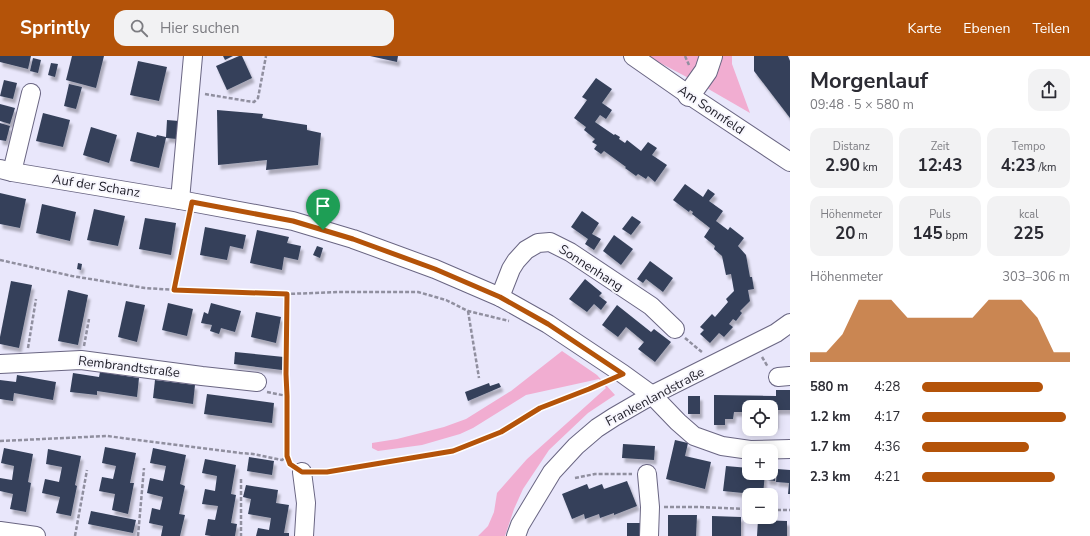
<!DOCTYPE html>
<html lang="de">
<meta charset="utf-8">
<style>
:root{--surface:#fff;--page:#f2f2f3;--text:#2b2b33;--muted:#7c7c81;--accent:#b45309}
body{margin:0;font-family:"Nunito Sans",sans-serif;background:var(--page);color:var(--text);height:100vh;display:flex;flex-direction:column;font-size:15px;white-space:nowrap}
*{box-sizing:border-box;margin:0}
p{font-size:13px;color:var(--muted)}
.icon{flex:none;width:22px;height:22px;fill:none;stroke:currentColor;stroke-width:2;stroke-linecap:round;stroke-linejoin:round}
.map{position:relative;flex:1;overflow:hidden}
.sheet{display:flex;flex-direction:column;background:var(--surface);width:300px}
.sheet>*{flex:none}
.tools{position:absolute;left:742px;top:344px;display:grid;gap:8px}
.tools a{display:grid;place-items:center;width:36px;height:36px;border-radius:8px;background:var(--surface);box-shadow:0 2px 10px #0003;font-size:20px}
.pin{position:absolute;display:grid;place-items:center;width:34px;height:34px;color:#fff;margin:-41px -17px;border-radius:50% 50% 50% 0;rotate:-45deg;box-shadow:0 0 4px #0007}
.pin .icon{rotate:45deg}
.round{display:grid;place-items:center;flex:none;width:42px;height:42px;border-radius:12px;background:var(--page)}
.overview{display:flex;align-items:center;justify-content:space-between;height:68px;padding:0 20px}
h1{font-size:22px;font-weight:700;line-height:30px}
.figures{display:grid;grid-template-columns:repeat(3,1fr);gap:6px;height:68px;padding:4px 20px}
.figures div{display:grid;align-content:center;border-radius:10px;background:var(--page);text-align:center}
.figures b{font-size:17px;font-weight:700}
.figures small{font-size:11px;font-weight:400}
.figures p{font-size:11px}
.chart{height:112px;padding:8px 20px}
.chart p{display:flex;justify-content:space-between}
.chart svg{width:100%;height:72px;margin-top:4px;fill:var(--accent);opacity:.7}
ul{padding:0 20px;list-style:none;font-size:13px}
li{display:grid;grid-template-columns:64px 48px 1fr;align-items:center;height:30px}
li i{height:10px;border-radius:5px;background:var(--accent)}
header{display:flex;align-items:center;gap:24px;box-sizing:border-box;height:56px;padding:0 20px;background:var(--accent);color:#fff}
header strong{font-size:19px}
nav{display:flex;gap:22px;margin-inline-start:auto;font-size:14px}
.search{width:280px;height:36px;background:var(--page);display:flex;align-items:center;gap:10px;box-sizing:border-box;padding:0 14px;border-radius:12px;color:var(--muted);font-size:15px}
main{display:flex;flex:1;min-height:0}
.map>svg:first-child{display:block}
</style>
<header>
<strong>Sprintly</strong>
<div class="search"><svg class="icon" aria-label="search" viewBox="0 0 24 24"><circle cx="10" cy="10" r="6"/><path d="M15 15l6 6"/></svg>Hier suchen</div>
<nav><a>Karte</a><a>Ebenen</a><a>Teilen</a></nav>
</header>
<main>
<div class="map">
<svg width="790" height="480" viewBox="0 0 790 480">
<defs>
<filter id="shadow"><feDropShadow dx="2.5" dy="4.5" stdDeviation="1" flood-color="#0004"/></filter>
</defs>
<rect width="100%" height="100%" fill="#e9e7fb"/>
<g fill="#f1add1">
<polygon points="647,0 732,0 732,8 750,57 698,27"/>
<polygon points="562,295 597,319 615,339 588,357 549,394 523,433 514,453 505,480 478,480 488,470 494,456 497,437 527,403 606,332 599,323 526,339 473,372 460,378 422,389 378,395 372,392 372,387 397,383 444,371 466,363 511,335"/>
</g>
<g fill="#35415a" filter="url(#shadow)">
<polygon points="0,0 31,0 28,13 0,6"/>
<polygon points="72,0 104,0 96,32 66,24"/>
<polygon points="223,0 233,0 225,4"/>
<polygon points="239,0 242,0 252,22 227,34 216,10"/>
<polygon points="370,0 398,0 397,6"/>
<polygon points="754,0 788,0 790,5 790,62 754,15"/>
<polygon points="33,2 41,4 38,17 30,15"/>
<polygon points="138,5 167,11 159,45 130,39"/>
<polygon points="51,7 58,8 55,21 48,19"/>
<polygon points="596,22 612,33 602,47 612,54 606,63 600,59 595,66 614,79 615,78 620,81 619,83 625,87 627,84 641,95 648,86 657,92 652,99 667,109 655,126 648,120 646,123 638,118 636,120 625,112 626,111 604,95 601,98 594,93 597,89 592,86 595,83 584,74 586,71 574,62 587,44 582,41"/>
<polygon points="4,24 17,27 13,43 0,40"/>
<polygon points="69,28 82,31 76,53 64,50"/>
<polygon points="0,48 15,52 10,68 0,65"/>
<polygon points="217,54 263,58 262,62 307,69 307,74 321,77 318,109 266,114 267,104 218,109"/>
<polygon points="43,57 70,64 63,91 36,85"/>
<polygon points="167,64 179,65 177,83 166,82 159,112 130,105 137,76 156,81 157,79 166,81"/>
<polygon points="0,67 10,70 6,85 0,84"/>
<polygon points="91,71 117,79 109,107 83,99"/>
<polygon points="685,128 703,141 708,133 715,138 709,145 723,155 716,165 728,174 730,171 744,182 738,190 746,199 750,221 752,221 754,233 748,234 750,245 740,255 742,257 736,265 733,263 729,268 733,271 724,281 719,277 710,287 700,278 704,274 700,271 712,258 715,261 728,246 726,243 734,235 731,218 726,219 722,200 714,193 715,190 704,181 710,172 692,158 693,156 690,154 689,156 673,144"/>
<polygon points="0,137 26,143 20,172 0,168"/>
<polygon points="42,148 76,156 70,185 36,177"/>
<polygon points="94,153 125,160 118,190 87,184"/>
<polygon points="582,155 599,167 592,178 601,183 594,194 585,188 588,183 571,171"/>
<polygon points="632,160 641,166 631,179 622,173"/>
<polygon points="145,162 176,167 171,199 139,193"/>
<polygon points="205,171 246,179 243,193 230,190 227,204 200,199"/>
<polygon points="257,174 289,181 287,187 301,190 298,204 284,201 282,214 250,207"/>
<polygon points="614,179 633,193 621,209 603,195"/>
<polygon points="317,190 323,192 320,202 313,199"/>
<polygon points="650,205 673,222 663,236 646,223 643,227 637,223"/>
<polygon points="78,207 82,208 81,214 77,213"/>
<polygon points="585,223 602,237 599,240 607,246 601,254 594,248 587,256 569,243"/>
<polygon points="11,225 32,229 19,292 0,288 0,281"/>
<polygon points="68,234 88,239 78,289 58,285"/>
<polygon points="126,245 145,249 137,286 118,281"/>
<polygon points="168,247 193,253 187,280 162,274"/>
<polygon points="211,247 241,255 235,276 221,272 219,278 210,275 212,269 201,267 204,256 208,258"/>
<polygon points="617,249 651,276 654,273 671,286 655,306 638,293 644,286 626,271 618,281 602,269"/>
<polygon points="256,256 281,261 276,287 251,281"/>
<polygon points="235,296 284,301 282,314 234,308"/>
<polygon points="100,316 139,322 137,341 97,335 97,339 70,336 73,317 99,321"/>
<polygon points="17,319 56,326 53,344 14,337 13,345 0,343 0,324 16,326"/>
<polygon points="155,324 195,329 193,348 153,342"/>
<polygon points="489,327 490,330 499,327 501,331 468,345 465,336"/>
<polygon points="776,334 790,334 790,354 776,354 776,369 771,369 771,351 745,351 745,356 734,356 733,363 725,363 725,369 714,369 714,339 776,340"/>
<polygon points="207,338 274,347 272,367 204,358"/>
<rect x="688" y="340" width="12" height="18"/>
<polygon points="675,384 688,387 685,400 711,406 705,433 666,423"/>
<polygon points="623,388 655,390 654,404 622,402"/>
<polygon points="105,391 136,397 130,427 134,427 128,458 112,454 115,438 99,435 102,421 113,423 116,410 102,407"/>
<polygon points="4,392 33,398 28,426 31,427 26,456 10,453 13,438 0,435 0,422 12,424 14,410 1,407"/>
<polygon points="153,392 186,399 180,428 185,430 179,458 185,459 180,480 161,480 163,470 149,467 152,452 160,454 163,441 147,437 150,422 163,425 166,410 150,407"/>
<polygon points="48,393 81,400 75,429 77,430 71,460 56,457 60,441 42,437 45,423 59,426 62,411 46,408"/>
<polygon points="249,401 274,405 272,419 247,415"/>
<polygon points="205,403 236,409 231,438 236,439 231,467 237,468 235,480 211,480 205,479 208,463 215,464 218,450 202,448 205,433 215,435 217,420 202,417"/>
<polygon points="726,410 749,412 749,417 765,417 763,439 723,435"/>
<polygon points="771,410 775,411 775,425 767,424 767,417 771,417"/>
<polygon points="777,413 790,414 790,438 788,438 789,427 776,426"/>
<polygon points="627,425 637,450 614,459 614,457 600,462 599,458 585,463 584,458 572,463 562,438 587,428 589,433 602,428 604,433"/>
<polygon points="246,429 278,434 276,447 289,449 284,477 289,477 289,480 256,480 258,472 269,474 271,462 248,458 251,443 243,441"/>
<polygon points="91,455 136,464 133,477 88,468"/>
<polygon points="668,459 697,459 696,480 668,480"/>
<polygon points="712,460 741,461 741,480 712,480"/>
<polygon points="758,464 787,465 787,480 757,480"/>
<rect x="627" y="467" width="15" height="13"/>
</g>
<g fill="none" stroke-linecap="round" stroke-linejoin="round">
<g stroke="#6a6683" stroke-width="20">
<g id="minor">
<polyline points="633,0 689,39 790,106"/>
<polyline points="0,113 12,116 180,144 293,165 353,183 435,213 500,241 548,268 623,318 652,339 678,366 694,380 722,390 750,394 790,393"/>
<polyline points="12,116 31,37"/>
<polyline points="180,144 193,0"/>
<polyline points="500,241 511,213 516,205 526,194 538,187 550,186 570,196 651,250 675,273"/>
<polyline points="0,308 81,304 202,320 257,326"/>
<polyline points="778,321 790,320"/>
<polyline points="302,416 306,447 304,480"/>
<polyline points="647,418 650,451 649,480"/>
<polyline points="0,475 36,480"/>
<polyline points="516,480 520,469 552,416 576,390 597,372 614,361 652,339 776,277 790,267"/>
</g>
</g>
<g stroke="#6a6683" stroke-width="24">
<polyline id="highway" points="689,39 706,15 711,0"/>
</g>
<g stroke="#908f9f" stroke-width="2.5" stroke-dasharray="4 2" stroke-linecap="butt">
<polyline points="685,0 689,9"/>
<polyline points="205,38 247,45 254,46 258,42 266,0"/>
<polyline points="0,204 72,220 145,232 175,234 287,238 339,236 418,236 446,244 468,255 509,265"/>
<polyline points="175,234 189,160"/>
<polyline points="468,255 479,322"/>
<polyline points="685,282 703,297"/>
<polyline points="84,290 89,263"/>
<polyline points="28,292 36,243"/>
<polyline points="762,301 768,311"/>
<polyline points="267,336 287,340"/>
<polyline points="0,385 107,380 240,397 253,398 282,404 287,400 290,407"/>
<polyline points="287,400 287,340 286,318 287,238"/>
<polyline points="318,416 327,416 453,395 501,376 540,352 607,325"/>
<polyline points="575,422 595,418 632,418"/>
<polyline points="241,423 241,480"/>
<polyline points="664,451 697,451 749,453"/>
<polyline points="771,454 790,454"/>
<polyline points="75,480 87,414"/>
<polyline points="138,480 144,412"/>
</g>
<use href="#minor" stroke="#fff" stroke-width="18"/>
<use href="#highway" stroke="#fff" stroke-width="22"/>
</g>
<g fill="none" stroke-linecap="round" stroke-linejoin="round">
<g stroke="#fff" stroke-width="8">
<polygon id="route" points="192,146 293,165 353,183 435,213 500,241 548,268 623,318 589,333 540,352 501,376 453,395 327,416 302,416 290,408 287,400 287,340 286,318 287,238 174,234"/>
</g>
<use href="#route" stroke="#b45309" stroke-width="5"/>
</g>
<g text-anchor="middle" dominant-baseline="central" stroke-width="4" stroke-linejoin="round" paint-order="stroke">
<g font-size="13" fill="#1f1e29" stroke="#f7f6fd">
<text transform="translate(711 54) rotate(34)">Am Sonnfeld</text>
<text transform="translate(96 130) rotate(9)">Auf der Schanz</text>
<text transform="translate(591 212) rotate(33)">Sonnenhang</text>
<text transform="translate(129 311) rotate(7)">Rembrandtstraße</text>
<text transform="translate(655 341) rotate(-28)">Frankenlandstraße</text>
</g>
</g>
</svg>
<div class="tools">
<a><svg class="icon" aria-label="locate" viewBox="0 0 24 24"><circle cx="12" cy="12" r="6"/><path d="M12 2v4M12 18v4M2 12h4M18 12h4"/></svg></a>
<a>+</a>
<a>−</a>
</div>
<div class="pin" style="left:323px;top:174px;background:#1e9e55"><svg class="icon" aria-label="arrive" viewBox="0 0 24 24"><path d="M6 21V4h12l-3 4 3 4H6"/></svg></div>
</div>
<section class="sheet">
<div class="overview"><div><h1>Morgenlauf</h1><p>09:48 · 5 × 580 m</p></div><a class="round"><svg class="icon" aria-label="share" viewBox="0 0 24 24"><path d="M12 15V3M7 8l5-5 5 5M5 13v7h14v-7"/></svg></a></div>
<div class="figures">
<div><p>Distanz</p><b>2.90<small> km</small></b></div>
<div><p>Zeit</p><b>12:43</b></div>
<div><p>Tempo</p><b>4:23<small> /km</small></b></div>
</div>
<div class="figures">
<div><p>Höhenmeter</p><b>20<small> m</small></b></div>
<div><p>Puls</p><b>145<small> bpm</small></b></div>
<div><p>kcal</p><b>225</b></div>
</div>
<div class="chart"><p><span>Höhenmeter</span>303–306 m</p>
<svg viewBox="0 0 160 44" preserveAspectRatio="none"><path d="M0 44V38L10 38L20 27L30 6L40 6L50 6L60 17L70 17L80 17L90 17L100 17L110 6L120 6L130 6L140 17L150 38L160 38V44z"/></svg>
</div>
<ul>
<li><b>580 m</b>4:28<i style="width:82%"></i></li>
<li><b>1.2 km</b>4:17<i style="width:97%"></i></li>
<li><b>1.7 km</b>4:36<i style="width:72%"></i></li>
<li><b>2.3 km</b>4:21<i style="width:90%"></i></li>
</ul>
</section>
</main>
